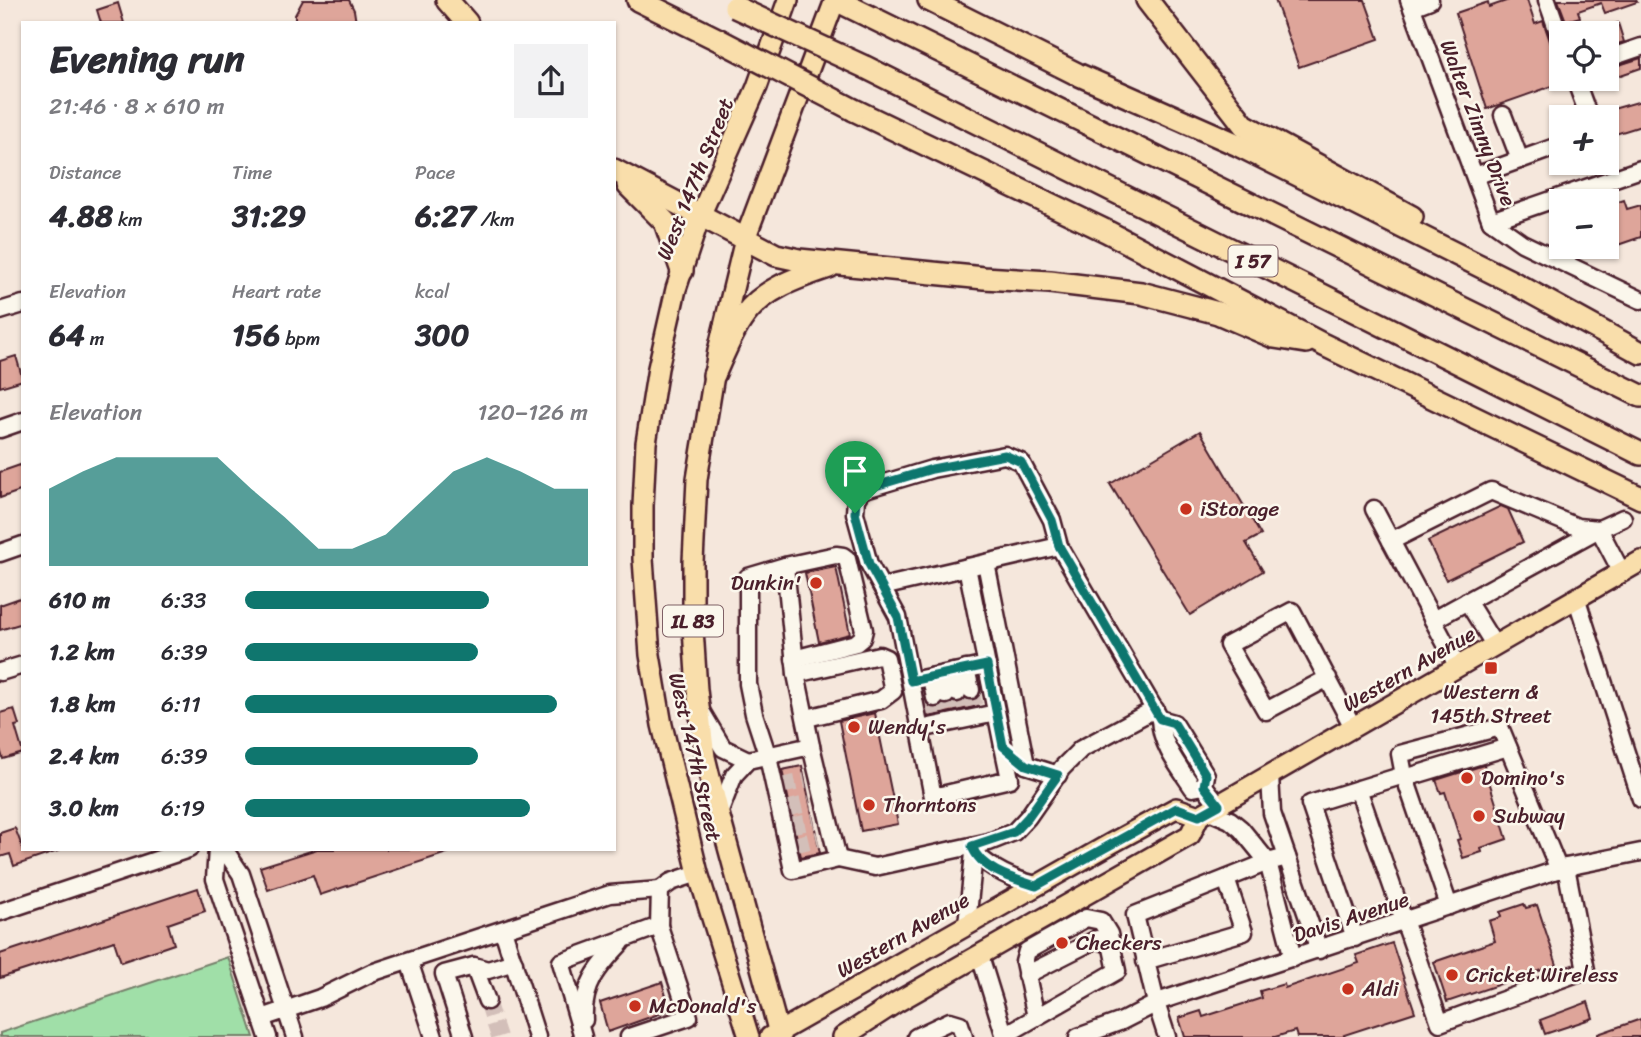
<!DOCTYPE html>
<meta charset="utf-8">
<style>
:root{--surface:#fff;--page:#f2f2f3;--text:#2b2b33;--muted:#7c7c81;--accent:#0f766e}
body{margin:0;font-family:Sriracha,sans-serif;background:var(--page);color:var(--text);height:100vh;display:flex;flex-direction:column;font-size:26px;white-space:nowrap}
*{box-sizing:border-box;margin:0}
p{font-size:23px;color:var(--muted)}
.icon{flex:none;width:38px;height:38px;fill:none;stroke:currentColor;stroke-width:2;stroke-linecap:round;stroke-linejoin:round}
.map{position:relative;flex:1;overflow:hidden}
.side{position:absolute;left:21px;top:21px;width:595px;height:830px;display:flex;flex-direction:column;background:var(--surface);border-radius:0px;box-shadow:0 2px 5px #0004}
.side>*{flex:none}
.buttons{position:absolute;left:1549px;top:21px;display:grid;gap:14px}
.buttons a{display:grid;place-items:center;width:70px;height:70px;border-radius:0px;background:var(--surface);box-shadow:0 2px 5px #0004;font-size:35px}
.pin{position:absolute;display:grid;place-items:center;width:60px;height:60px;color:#fff;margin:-72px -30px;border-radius:50% 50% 50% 0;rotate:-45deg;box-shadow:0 0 7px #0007}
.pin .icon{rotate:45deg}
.round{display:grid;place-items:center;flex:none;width:74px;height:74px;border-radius:0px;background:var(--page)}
.headline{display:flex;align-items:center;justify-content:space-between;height:119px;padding:0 28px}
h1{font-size:38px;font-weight:700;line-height:52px}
.figures{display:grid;grid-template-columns:repeat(3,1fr);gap:10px;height:119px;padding:7px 28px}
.figures div{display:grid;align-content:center}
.figures b{font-size:30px;font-weight:700}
.figures small{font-size:19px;font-weight:400}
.figures p{font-size:19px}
.chart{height:196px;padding:14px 28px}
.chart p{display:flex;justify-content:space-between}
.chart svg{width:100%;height:126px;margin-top:7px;fill:var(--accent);opacity:.7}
ul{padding:0 28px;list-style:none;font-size:23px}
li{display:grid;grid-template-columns:112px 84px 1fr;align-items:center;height:52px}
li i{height:18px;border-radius:9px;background:var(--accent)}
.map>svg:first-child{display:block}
</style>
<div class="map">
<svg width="1641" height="1037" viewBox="0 0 1641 1037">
<rect width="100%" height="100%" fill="#f5e7dc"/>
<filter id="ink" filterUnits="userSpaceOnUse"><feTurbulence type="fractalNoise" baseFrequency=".0143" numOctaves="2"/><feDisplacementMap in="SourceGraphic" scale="14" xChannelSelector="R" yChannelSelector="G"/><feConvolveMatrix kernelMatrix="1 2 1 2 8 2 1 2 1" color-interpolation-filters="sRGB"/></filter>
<g filter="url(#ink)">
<polygon fill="#a0dfa8" stroke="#757f6a" stroke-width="2" points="228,957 254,1037 0,1037 0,1033"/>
<g fill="#dea59a" stroke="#4a1f2b" stroke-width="2">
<polygon points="303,0 349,0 354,10 356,23 295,23 295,15"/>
<polygon points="1275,0 1365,0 1379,39 1299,67"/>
<polygon points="1509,0 1527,0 1535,24 1543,21 1551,44 1559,50 1561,57 1561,83 1487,109 1456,13 1488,2 1489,7"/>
<polygon points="1558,0 1636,0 1637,2 1605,13 1601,3 1578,11 1580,17 1566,21"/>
<polygon points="118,3 124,23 101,23 97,10"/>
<polygon points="1618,23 1624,42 1609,47 1606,33 1603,28"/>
<polygon points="1641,58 1641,68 1606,80 1606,69"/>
<polygon points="1641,101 1641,126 1606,137 1606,111"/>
<polygon points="1624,200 1627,209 1641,205 1641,237 1606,249 1606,206"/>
<polygon points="16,356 23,380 0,387 0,361"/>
<polygon points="1200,431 1261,535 1246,543 1263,571 1190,615 1110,484"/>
<polygon points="23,464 23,490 0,498 0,472"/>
<polygon points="1501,506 1508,509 1523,542 1446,580 1428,541"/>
<polygon points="836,567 850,634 819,642 805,573"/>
<polygon points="23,597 23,623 0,630 0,605"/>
<polygon points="966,699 977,699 978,706 928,717 925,701 931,708 936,708 943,705 960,703"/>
<polygon points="14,709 19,725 15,726 23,753 3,759 0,749 0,713"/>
<polygon points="875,713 898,824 861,831 839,721"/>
<polygon points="1484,765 1507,839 1481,848 1482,852 1463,858 1457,840 1460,839 1445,792 1441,793 1436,780"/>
<polygon points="802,766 820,853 801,857 782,770"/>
<polygon points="15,828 23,849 57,849 58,851 14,866 10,854 0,857 0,833"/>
<polygon points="317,849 452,849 453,851 320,895 313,875 268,890 260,867"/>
<polygon points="198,888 205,911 168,924 174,944 121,962 114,941 0,978 0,954"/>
<polygon points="1524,904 1526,908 1537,905 1557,965 1447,1002 1434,962 1495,941 1489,921 1501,917 1500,912"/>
<polygon points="1392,943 1415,1012 1344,1035 1345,1037 1297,1037 1295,1031 1275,1037 1185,1037 1179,1018 1201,1011 1203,1017 1262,998 1260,991 1284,984 1285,988 1359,963 1356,955"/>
<polygon points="662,982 670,1010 608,1032 600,1003"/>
<polygon points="1588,1002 1593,1018 1545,1034 1540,1020"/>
<polygon points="1641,1019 1641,1037 1598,1037 1598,1034"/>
</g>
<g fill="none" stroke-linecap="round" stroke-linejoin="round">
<g stroke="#d3bfb9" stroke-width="16" stroke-dasharray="16 8" stroke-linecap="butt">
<polyline points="971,690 975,707"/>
<polyline points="957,693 961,710"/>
<polyline points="946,695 950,712"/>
<polyline points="935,698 939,715"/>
<polyline points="923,700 927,718"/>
<polyline points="780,786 805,781"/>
<polyline points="786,809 810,803"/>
<polyline points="789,826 814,821"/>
<polyline points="793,845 818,839"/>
<polyline points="487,1001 499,1037"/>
</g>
<g stroke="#4a1f2b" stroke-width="21">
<g id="minor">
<polyline points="1409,0 1491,221 1522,243 1641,300"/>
<polyline points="1547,0 1561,40"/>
<polyline points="1412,7 1430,0"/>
<polyline points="1606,59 1641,47"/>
<polyline points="1575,79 1589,117"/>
<polyline points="1503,115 1520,160"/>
<polyline points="1475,176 1561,145"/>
<polyline points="1491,221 1641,169"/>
<polyline points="0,311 23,304"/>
<polyline points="0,429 23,421"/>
<polyline points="1374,509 1391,541"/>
<polyline points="0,553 23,545"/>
<polyline points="986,563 1026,765"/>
<polyline points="785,566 836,555 843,556 847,559 864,630 862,638 856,643 794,659"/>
<polyline points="967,567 1003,746 1026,765 1058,775"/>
<polyline points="1622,573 1599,529 1623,518"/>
<polyline points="882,587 1059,546"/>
<polyline points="1577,600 1641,799"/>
<polyline points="1467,601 1495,646"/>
<polyline points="1433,620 1599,529"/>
<polyline points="1458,667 1391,541 1491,491 1577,527 1599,529"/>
<polyline points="966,669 971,690"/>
<polyline points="0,672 23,665"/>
<polyline points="953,672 957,693"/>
<polyline points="796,674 879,655 886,658 893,691 881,700 807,718"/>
<polyline points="942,675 946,695"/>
<polyline points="931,677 935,698"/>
<polyline points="1328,678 1266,711 1228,645 1292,611 1353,727"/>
<polyline points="911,681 987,665"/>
<polyline points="701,711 723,748 748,760"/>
<polyline points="1160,719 1174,723 1206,775 1204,786 1219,805"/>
<polyline points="920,729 996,713"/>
<polyline points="811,746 796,674 785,566 748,577 748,684 754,714 768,757 793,870 838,859 875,867 989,842 1014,832 1028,817 1062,768 1081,749 1155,709"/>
<path d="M1003,746L1010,779L933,797L898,617L869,564L855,513L856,499L862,490L932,469L1005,455L1021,462L1052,520L1059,546L1160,719C1161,745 1179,767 1193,788L1204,786"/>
<polyline points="1270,775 1272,813 1319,950"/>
<polyline points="1404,775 1449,906"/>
<polyline points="1405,778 1508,747"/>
<polyline points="1358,789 1440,1023 1586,970 1566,867"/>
<polyline points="1209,811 1230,820 1241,829 1268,862 1293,958"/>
<polyline points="719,814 734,775 748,760 811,746 838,859"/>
<polyline points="217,849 215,879 268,1037"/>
<polyline points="224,849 241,874 295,1037"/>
<path d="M974,853C994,870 1011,879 1036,885"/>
<polyline points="0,912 189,849"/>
<polyline points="967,925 974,853 972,846"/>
<polyline points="503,930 537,1037"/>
<polyline points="1355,938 1310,804 1404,775 1400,754 1500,727 1559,870"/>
<polyline points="980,956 1005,1037"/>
<polyline points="409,961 434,1037"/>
<polyline points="1145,961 1244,932 1226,879"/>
<polyline points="474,966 487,1001"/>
<polyline points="1026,975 1097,939 1111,945"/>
<polyline points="262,1018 320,998 371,973 610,894 660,890"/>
<path d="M584,1020C582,986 598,967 621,943"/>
<polyline points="1005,1035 1117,971 1109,934 1101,921 1086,918 1027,951 1024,962 1036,1017"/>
<polyline points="464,1037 444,974 474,966 488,970 514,962"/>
<polyline points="583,1037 561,962 659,926 660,890 671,882 698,873"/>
<polyline points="629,1037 689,1017 659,926"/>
<polyline points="916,1037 950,1021 960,1024 964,1037"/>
<polyline points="1078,1037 1122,1021 1163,1000 1566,867 1641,852"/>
<polyline points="1167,1037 1156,1003 1135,915 1268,862 1287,857"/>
</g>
</g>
<g stroke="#4a1f2b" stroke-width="24">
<g id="major">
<polyline points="749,1037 698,873 662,725 650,655 643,559 643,506 646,443 658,368 676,289 700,216 757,87 788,0"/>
<polyline points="770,1037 1112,843 1176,808 1199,816"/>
<polyline points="780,1037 719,814 705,757 697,690 693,629 693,562 697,479 718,351 745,239 835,0"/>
<polyline points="843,1037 897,1002 1190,835 1199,816 1641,561"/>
</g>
</g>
<g stroke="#4a1f2b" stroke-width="26">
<g id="highway">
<polyline points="447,0 467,23"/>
<polyline points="638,0 719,40"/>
<polyline points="836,0 1641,396"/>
<polyline points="929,0 1077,74 1238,145 1512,282 1641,353"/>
<polyline points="1147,0 1244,125 1412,217"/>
<polyline points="865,67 1641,454"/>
<polyline points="854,110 1106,231 1324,345 1641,498"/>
<polyline points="614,170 776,255 799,260 984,278 1050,282 1141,293 1218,313 1274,337 1306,342"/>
<polyline points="628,185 665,222 682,271"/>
<path d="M714,375C723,355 731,333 744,316C763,289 799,277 829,267"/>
</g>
</g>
<use href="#minor" stroke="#fbf7ec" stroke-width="16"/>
<use href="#major" stroke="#f9deab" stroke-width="19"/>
<use href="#highway" stroke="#f9deab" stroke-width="21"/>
<g stroke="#4a1f2b" stroke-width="26" stroke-linecap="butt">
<g id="highway-bridge">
<polyline points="735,7 865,67"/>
<polyline points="719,40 854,110"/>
</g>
</g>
<use href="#highway-bridge" stroke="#f9deab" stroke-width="21"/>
</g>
</g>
<g fill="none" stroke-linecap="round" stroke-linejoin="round" filter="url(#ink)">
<g stroke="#fff" stroke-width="14">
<path id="route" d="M1005,455L1021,462L1052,520L1059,546L1160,719L1174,723L1206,775L1204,786L1219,805L1199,816L1177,808L1036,886C1014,879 980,870 972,846L1014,832L1028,817L1058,775L1026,765L1003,746L987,665L911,681L898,617L869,564L861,535L855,513L856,499L862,490L932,469Z"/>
</g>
<use href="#route" stroke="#0f766e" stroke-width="9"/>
</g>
<g fill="#c8321e" stroke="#fbf7ec" stroke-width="2.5">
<circle cx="1186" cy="509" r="7"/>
<circle cx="816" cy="583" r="7"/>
<rect x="1484" y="661" width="14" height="14" rx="3.5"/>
<circle cx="854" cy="727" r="7"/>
<circle cx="1467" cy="778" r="7"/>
<circle cx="869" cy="805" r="7"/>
<circle cx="1479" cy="816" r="7"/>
<circle cx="1062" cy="943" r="7"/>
<circle cx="1452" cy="975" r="7"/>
<circle cx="1348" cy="989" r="7"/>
<circle cx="635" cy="1006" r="7"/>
</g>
<g text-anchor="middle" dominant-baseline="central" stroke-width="5" stroke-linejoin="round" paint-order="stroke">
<g fill="#fbf7ec" stroke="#7f6065" stroke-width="2">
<rect x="1228.5" y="245.5" width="49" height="31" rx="5"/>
<rect x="663" y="605.5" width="60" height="31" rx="5"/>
</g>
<g font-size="19" font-weight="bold" fill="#4a1f2b">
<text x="1253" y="261">I 57</text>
<text x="693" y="621">IL 83</text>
</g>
<g font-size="21" fill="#4a1f2b" stroke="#fbf7ec">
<text transform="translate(1478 123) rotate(69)">Walter Zimny Drive</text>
<text transform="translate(695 179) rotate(-68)">West 147th Street</text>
<text transform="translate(1409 669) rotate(-30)">Western Avenue</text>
<text transform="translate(695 757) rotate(77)">West 147th Street</text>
<text transform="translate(1351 917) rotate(-18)">Davis Avenue</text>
<text transform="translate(903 935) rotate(-30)">Western Avenue</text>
</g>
<g font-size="21" fill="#4a1f2b" stroke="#fbf7ec" text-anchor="start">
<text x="1200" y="509">iStorage</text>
<text x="802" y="583" text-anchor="end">Dunkin'</text>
<text x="1491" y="692" text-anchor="middle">Western &amp;<tspan x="1491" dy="24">145th Street</tspan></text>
<text x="868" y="727">Wendy's</text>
<text x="1481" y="778">Domino's</text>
<text x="883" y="805">Thorntons</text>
<text x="1493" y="816">Subway</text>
<text x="1076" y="943">Checkers</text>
<text x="1466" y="975">Cricket Wireless</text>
<text x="1362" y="989">Aldi</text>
<text x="649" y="1006">McDonald's</text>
</g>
</g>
</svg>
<div class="buttons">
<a><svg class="icon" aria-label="locate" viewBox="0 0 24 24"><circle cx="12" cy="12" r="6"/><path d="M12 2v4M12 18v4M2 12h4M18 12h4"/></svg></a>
<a>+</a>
<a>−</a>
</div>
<div class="pin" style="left:855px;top:513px;background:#1e9e55"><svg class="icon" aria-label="arrive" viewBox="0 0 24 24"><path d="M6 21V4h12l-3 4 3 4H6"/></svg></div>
<section class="side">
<div class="headline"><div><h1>Evening run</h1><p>21:46 · 8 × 610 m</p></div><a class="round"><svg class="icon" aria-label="share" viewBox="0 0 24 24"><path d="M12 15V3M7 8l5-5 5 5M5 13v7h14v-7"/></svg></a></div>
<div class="figures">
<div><p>Distance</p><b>4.88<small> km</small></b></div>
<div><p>Time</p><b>31:29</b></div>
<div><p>Pace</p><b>6:27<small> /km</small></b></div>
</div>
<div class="figures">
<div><p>Elevation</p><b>64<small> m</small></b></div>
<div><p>Heart rate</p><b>156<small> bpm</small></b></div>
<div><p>kcal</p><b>300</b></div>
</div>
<div class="chart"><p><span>Elevation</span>120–126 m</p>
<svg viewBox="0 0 160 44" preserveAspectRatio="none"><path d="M0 44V17L10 11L20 6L30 6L40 6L50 6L60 17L70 27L80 38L90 38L100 33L110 22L120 11L130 6L140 11L150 17L160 17V44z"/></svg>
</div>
<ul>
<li><b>610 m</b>6:33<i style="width:71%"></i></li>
<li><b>1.2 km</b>6:39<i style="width:68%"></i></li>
<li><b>1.8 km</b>6:11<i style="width:91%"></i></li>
<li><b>2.4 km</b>6:39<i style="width:68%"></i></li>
<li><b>3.0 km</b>6:19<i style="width:83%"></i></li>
</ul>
</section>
</div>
